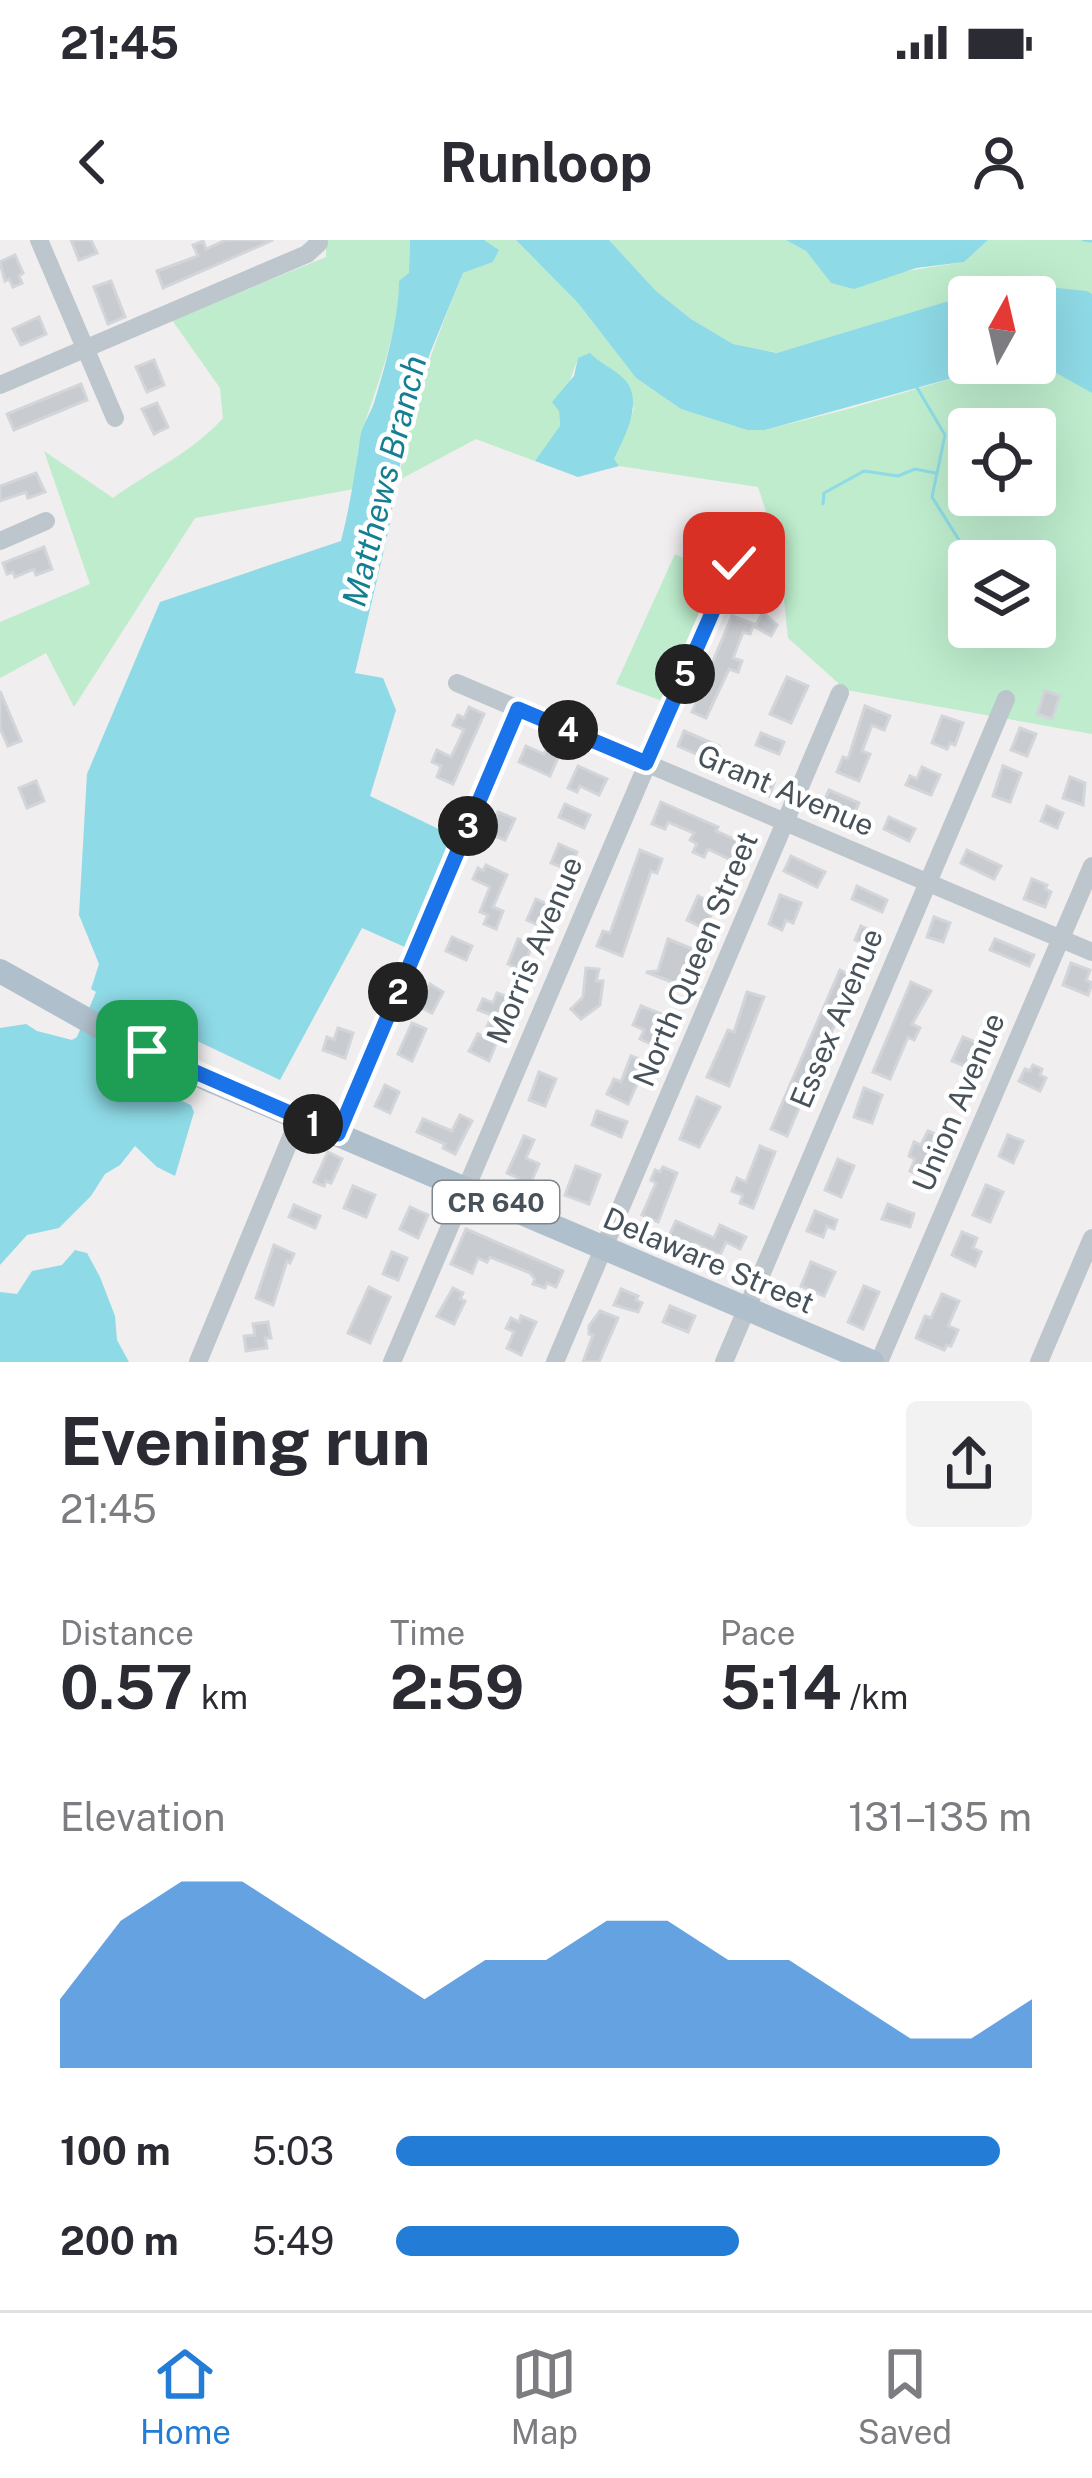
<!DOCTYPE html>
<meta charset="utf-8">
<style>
:root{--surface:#fff;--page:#f2f2f3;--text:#2b2b33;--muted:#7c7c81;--line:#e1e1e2;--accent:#237cd5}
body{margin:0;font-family:"Public Sans",sans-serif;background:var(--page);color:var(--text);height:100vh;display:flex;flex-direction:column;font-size:45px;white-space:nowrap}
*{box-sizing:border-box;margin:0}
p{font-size:39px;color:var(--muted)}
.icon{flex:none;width:66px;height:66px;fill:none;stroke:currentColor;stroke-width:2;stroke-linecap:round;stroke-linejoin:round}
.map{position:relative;height:1122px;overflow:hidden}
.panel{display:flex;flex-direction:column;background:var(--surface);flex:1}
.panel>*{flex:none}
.needle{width:78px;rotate:8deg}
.controls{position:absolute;left:948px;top:36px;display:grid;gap:24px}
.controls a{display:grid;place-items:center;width:108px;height:108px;border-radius:12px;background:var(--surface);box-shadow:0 12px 48px #0002;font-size:60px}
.pin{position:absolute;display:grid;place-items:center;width:102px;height:102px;color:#fff;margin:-51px;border-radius:24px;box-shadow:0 6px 18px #0006}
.km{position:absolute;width:60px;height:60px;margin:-30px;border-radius:50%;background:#222;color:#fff;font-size:33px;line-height:60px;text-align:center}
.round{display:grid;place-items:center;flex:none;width:126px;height:126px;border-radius:12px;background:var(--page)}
.overview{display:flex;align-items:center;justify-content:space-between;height:204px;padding:0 60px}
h1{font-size:66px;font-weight:700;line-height:90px}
.figures{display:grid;grid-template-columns:repeat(3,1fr);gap:18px;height:204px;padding:12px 60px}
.figures div{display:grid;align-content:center}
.figures b{font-size:60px;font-weight:700}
.figures small{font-size:33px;font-weight:400}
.figures p{font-size:33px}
.chart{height:336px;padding:24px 60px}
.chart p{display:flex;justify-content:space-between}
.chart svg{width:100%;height:216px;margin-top:12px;fill:var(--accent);opacity:.7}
ul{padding:0 60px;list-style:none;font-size:39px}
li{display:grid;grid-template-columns:192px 144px 1fr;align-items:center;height:90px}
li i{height:30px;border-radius:15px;background:var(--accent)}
.status{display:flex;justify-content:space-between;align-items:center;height:84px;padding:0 60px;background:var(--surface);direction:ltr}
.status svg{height:33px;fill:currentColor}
header{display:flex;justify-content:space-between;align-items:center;height:156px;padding:0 60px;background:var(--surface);font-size:54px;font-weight:700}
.menu{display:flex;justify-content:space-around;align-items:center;height:168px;border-top:3px solid var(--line);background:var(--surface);font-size:33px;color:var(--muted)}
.menu a{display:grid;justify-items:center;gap:6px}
.menu .current{color:var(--accent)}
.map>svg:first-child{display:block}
</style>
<div class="status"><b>21:45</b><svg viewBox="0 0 49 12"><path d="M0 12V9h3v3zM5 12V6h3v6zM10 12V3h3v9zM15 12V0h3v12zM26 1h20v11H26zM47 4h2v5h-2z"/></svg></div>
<header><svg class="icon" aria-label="back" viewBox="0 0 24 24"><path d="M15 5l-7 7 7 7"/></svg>Runloop<svg class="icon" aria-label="person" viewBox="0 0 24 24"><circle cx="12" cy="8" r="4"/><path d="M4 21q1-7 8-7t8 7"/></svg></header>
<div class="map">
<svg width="1092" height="1122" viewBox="0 0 1092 1122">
<rect width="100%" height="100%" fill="#f0eeee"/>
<g fill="#beeccd" fill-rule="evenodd">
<path d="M326,0H410L409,34L399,42C399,92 377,144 362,192C356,208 357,231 354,249L195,278L74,467L46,413L0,438V382L90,344L44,211L113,258C150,231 193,212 223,178L220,148L172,80L326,17Z"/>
<path d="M484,0H516L578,63L636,138L681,169L747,190H765L852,168L974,132L1039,121L1089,149L1092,153V494L846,450L788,398L779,312L758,247L619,226L613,219L634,169L622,137L590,114L578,118L559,171L560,187L535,221L476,199L399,240C409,168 436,100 463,33L493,22L498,10ZM969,189H1035V255H969ZM969,321H1035V387H969Z"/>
<polygon points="609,0 786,0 806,11 831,43 964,22 988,0 1092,0 1092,54 1008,43 778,113 733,104 691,79 656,51"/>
<polygon points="675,314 719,335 665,462 616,444"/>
</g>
<g fill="#8edae6">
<path d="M410,0H484L499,10L493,22L463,33L430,113L405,196L388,293L355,433L383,438L396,470L370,556L451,595L407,708L362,688L280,840L127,768L103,813L153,848L191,865L194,872L175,936L157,927L135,906L120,925L105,934L91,956L59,988L27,995L0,1025V788L26,784L37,791L72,800L77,797L96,752L91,749L99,724L79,675L87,534L160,362L341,301C350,266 355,233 360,198C362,186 370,174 374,163C385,128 399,77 399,41L409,33Z"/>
<polygon points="516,0 609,0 656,51 691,79 733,104 777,113 1008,43 1087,51 1092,54 1092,153 1035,121 1035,57 969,57 969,123 1025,123 974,132 765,190 747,190 681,169 636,138 578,63"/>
<polygon points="786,0 988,0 964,22 916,28 854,49 831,43 806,11"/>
<path d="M590,113C600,123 612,128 622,137C646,158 625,196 614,219L619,226L578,237L535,221L560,186L559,171L552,162L574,136L578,118Z"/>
<polygon points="75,1010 87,1013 100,1037 115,1076 117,1100 129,1122 0,1122 0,1052 17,1054 32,1031 62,1025"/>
</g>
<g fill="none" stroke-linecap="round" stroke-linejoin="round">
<g stroke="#8edae6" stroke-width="3">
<polyline points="1084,0 1092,1"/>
<polyline points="916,146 945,195 932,257 969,316 962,330"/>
<polyline points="823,264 824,253 864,231 898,236 915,229 935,233"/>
</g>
</g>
<g fill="#c8cbd0" stroke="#d2d5d9" stroke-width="3">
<polygon points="71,0 91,0 97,13 79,20"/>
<polygon points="226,0 273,0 163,48 157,31 198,16 193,5 203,1 206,9"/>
<polygon points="15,15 23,33 19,36 22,43 13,47 9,39 5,41 0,22"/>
<polygon points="111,41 125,77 108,84 94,47"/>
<polygon points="39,77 46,94 21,105 13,89"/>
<polygon points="154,120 164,145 147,152 136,127"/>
<polygon points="81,144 87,160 14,190 7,174"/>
<polygon points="157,163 168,187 154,194 142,169"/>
<polygon points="36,233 45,252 28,258 26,252 0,261 0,246"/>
<polygon points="44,307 52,329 36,335 34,329 15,337 13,332 7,334 3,323"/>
<polygon points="763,372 777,385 771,396 755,387"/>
<polygon points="732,376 754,384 750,394 743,392 733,418 742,421 738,432 729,429 706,478 692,472"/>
<polygon points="787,437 808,446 791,483 770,474"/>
<polygon points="0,451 21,501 8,506 0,488"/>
<polygon points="1045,451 1060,456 1052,479 1037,474"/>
<polygon points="865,466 890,476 884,490 872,485 862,511 870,514 859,541 837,532 843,517 848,519"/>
<polygon points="469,467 484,474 453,544 437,537 441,526 432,522 437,510 451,517 464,490 453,485 458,475 464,478"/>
<polygon points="942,476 963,483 955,505 950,503 947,509 932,503"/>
<polygon points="1020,488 1036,494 1027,516 1011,510"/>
<polygon points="684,491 719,506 712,521 678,506"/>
<polygon points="761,493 784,502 779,514 756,505"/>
<polygon points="526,506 544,514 546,509 559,515 550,536 519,522"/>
<polygon points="578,526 607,539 599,555 580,546 577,552 568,548"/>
<polygon points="1003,526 1021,533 1010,562 993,556"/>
<polygon points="922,527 940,535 931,555 906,545 910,536 917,539"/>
<polygon points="739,529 774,543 769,556 733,543"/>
<polygon points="1070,537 1085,543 1083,565 1063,558"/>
<polygon points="36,541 44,561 27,568 19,548"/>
<polygon points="829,550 859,563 852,578 822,566"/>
<polygon points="661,562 718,587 716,591 741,602 733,621 708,609 704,617 693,612 697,604 690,600 694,593 668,582 665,589 652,584"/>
<polygon points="565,564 590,575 584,588 559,577"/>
<polygon points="1047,566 1063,573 1057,588 1041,581"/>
<polygon points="498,572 515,579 505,600 489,594"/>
<polygon points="889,577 915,589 909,601 884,589"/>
<polygon points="559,604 577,612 569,630 551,623"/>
<polygon points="640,610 662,619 657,633 651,631 622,716 597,706 603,691 610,693"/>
<polygon points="967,610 1001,626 994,639 961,623"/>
<polygon points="791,616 825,632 817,647 784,631"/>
<polygon points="486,625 507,635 493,667 503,671 496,689 484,684 488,675 480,672 490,647 473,639 478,628 483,631"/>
<polygon points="1032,639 1047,645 1045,649 1051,652 1045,667 1024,659"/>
<polygon points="857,646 887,660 882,672 852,659"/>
<polygon points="780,655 801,663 793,683 786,680 782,690 769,684"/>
<polygon points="698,656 716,664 705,689 687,680"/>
<polygon points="536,659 552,666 543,687 527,680"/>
<polygon points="934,677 950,683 943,702 927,697"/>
<polygon points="861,686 881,695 875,709 855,700"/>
<polygon points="452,697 472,706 466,720 446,711"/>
<polygon points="518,699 532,704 523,731 508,724"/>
<polygon points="668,699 693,709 677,744 646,732 658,731"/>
<polygon points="995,699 1034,715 1029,726 990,710"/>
<polygon points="1071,723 1090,730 1086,740 1092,743 1088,755 1063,745"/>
<polygon points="586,728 599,729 596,741 603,741 600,765 581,779 571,769 583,757"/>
<polygon points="840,730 855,737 787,896 771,889"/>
<polygon points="911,742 931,751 912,784 920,788 914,800 908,797 890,839 873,832"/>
<polygon points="430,744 443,752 432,773 418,766"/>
<polygon points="747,752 764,757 729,846 707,837 728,790 734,792"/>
<polygon points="497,753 514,759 489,821 469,811 478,794 483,796 492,775 478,770 483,759 493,763"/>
<polygon points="641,766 664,775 656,795 660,797 656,806 640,799 644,790 633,785"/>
<polygon points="412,783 426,789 412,821 398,814"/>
<polygon points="338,788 353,793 345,818 323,810 327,797 334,800"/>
<polygon points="963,797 980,804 970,828 952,821"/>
<polygon points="631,816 647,822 628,864 607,854 614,839 621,842"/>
<polygon points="1033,825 1042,829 1040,835 1046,838 1040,851 1019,841 1025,829 1030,831"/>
<polygon points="539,832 556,839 545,866 529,860"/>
<polygon points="385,845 399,852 390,873 375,866"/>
<polygon points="864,848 882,855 872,883 854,877"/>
<polygon points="697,857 720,867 699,907 680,899"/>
<polygon points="597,871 627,882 621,897 592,885"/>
<polygon points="460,875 472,881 455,914 443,908 445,904 417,892 423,879 452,891"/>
<polygon points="928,891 943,897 925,938 910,931 915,919 909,916 914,902 921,905"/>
<polygon points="1008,895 1023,901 1013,923 999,916"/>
<polygon points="524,896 534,900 526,918 539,924 528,949 515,943 518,938 507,933"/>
<polygon points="760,906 775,912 753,968 740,963 743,955 732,951 737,938 746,942"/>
<polygon points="328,912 342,919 331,943 326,941 324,946 314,942"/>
<polygon points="838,919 854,926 841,957 825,950"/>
<polygon points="576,926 600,935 589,964 565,955"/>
<polygon points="663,927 677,933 658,982 642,975 656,943 651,940 655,930 660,932"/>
<polygon points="986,945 1003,952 990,982 973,975"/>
<polygon points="353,946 375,955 366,977 344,968"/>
<polygon points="888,964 914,974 910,987 882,979"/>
<polygon points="294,965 320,976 315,988 289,977"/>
<polygon points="410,967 428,975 418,998 400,989"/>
<polygon points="815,971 837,980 834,989 827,986 823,997 807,991"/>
<polygon points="676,981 714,998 720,985 746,997 740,1009 726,1002 720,1015 696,1004 694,1010 668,998"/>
<polygon points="466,989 563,1031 556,1047 547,1043 545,1048 533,1044 535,1039 530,1033 490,1017 487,1022 478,1018 472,1033 451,1024"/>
<polygon points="962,992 977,998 973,1008 981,1012 975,1026 952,1015"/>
<polygon points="274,1005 294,1014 290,1023 287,1021 273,1065 256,1058"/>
<polygon points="392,1012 407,1018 398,1040 383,1034"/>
<polygon points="811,1022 835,1032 824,1056 801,1046"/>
<polygon points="864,1046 879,1052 863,1089 848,1082"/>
<polygon points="369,1047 390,1057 370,1103 348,1093"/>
<polygon points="453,1048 463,1053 460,1059 465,1061 454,1084 437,1076"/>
<polygon points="621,1049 638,1056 636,1060 642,1063 638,1072 614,1065"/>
<polygon points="942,1054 959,1061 948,1086 958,1090 951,1106 947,1105 944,1110 916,1098 925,1076 931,1078"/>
<polygon points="670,1066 695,1076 688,1092 663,1082"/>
<polygon points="600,1071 618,1078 599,1122 583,1122 593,1095 589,1094 589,1086"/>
<polygon points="521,1076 536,1082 521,1115 507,1108 514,1092 506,1088 511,1078 519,1082"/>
<polygon points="268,1082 271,1098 265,1098 267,1108 246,1111 244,1096 255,1095 253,1084"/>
</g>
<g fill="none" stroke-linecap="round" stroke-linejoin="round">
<g stroke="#bdc6cc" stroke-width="18">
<polyline points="39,0 115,178"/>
<polyline points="0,145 307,14 319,3 317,0"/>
<polyline points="0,301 46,281"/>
<polyline points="457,443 1092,712"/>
<polyline points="338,894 518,469"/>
<polyline points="198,1122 299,878"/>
<polyline points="392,1122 733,323"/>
<polyline points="555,1122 840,453"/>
<polyline points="724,1122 1006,459"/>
<polyline points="879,1122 1092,626"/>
<polyline points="1039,1122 1092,998"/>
</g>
<polyline stroke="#afbfcb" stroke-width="24" points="0,731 121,799 214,842 872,1122"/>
</g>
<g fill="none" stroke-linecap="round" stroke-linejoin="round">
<g stroke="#fff" stroke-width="24">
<polyline id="route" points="147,811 338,894 518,469 646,523 734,323"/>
</g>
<use href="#route" stroke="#1a73e8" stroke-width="15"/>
</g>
<g text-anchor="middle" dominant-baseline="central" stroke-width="9" stroke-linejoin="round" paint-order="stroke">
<rect fill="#fff" stroke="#7e868c" stroke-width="3" x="433" y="941" width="126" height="42" rx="9"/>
<g font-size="27" font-weight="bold" fill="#47525a">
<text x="496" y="962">CR 640</text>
</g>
<g font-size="30" fill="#47525a" stroke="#fff">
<text transform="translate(786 550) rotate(23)">Grant Avenue</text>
<text transform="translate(534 710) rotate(-67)">Morris Avenue</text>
<text transform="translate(695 719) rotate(-67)">North Queen Street</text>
<text transform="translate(836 778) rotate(-67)">Essex Avenue</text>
<text transform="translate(958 862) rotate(-67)">Union Avenue</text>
<text transform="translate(709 1020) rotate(23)">Delaware Street</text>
</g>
<g font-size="33" font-style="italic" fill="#147f92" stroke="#fff">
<text transform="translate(384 241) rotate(-76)">Matthews Branch</text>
</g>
</g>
</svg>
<div class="controls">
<a><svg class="needle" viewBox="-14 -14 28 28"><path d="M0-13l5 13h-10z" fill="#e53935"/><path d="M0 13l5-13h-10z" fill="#7c7c81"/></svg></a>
<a><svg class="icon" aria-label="locate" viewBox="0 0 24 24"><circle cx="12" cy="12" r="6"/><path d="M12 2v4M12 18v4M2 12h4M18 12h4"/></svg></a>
<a><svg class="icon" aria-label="layers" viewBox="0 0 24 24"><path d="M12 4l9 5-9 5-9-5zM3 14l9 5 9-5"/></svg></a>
</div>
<div class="pin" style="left:147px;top:811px;background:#1e9e55"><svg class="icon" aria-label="arrive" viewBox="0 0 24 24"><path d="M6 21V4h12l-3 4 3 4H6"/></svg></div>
<div class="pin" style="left:734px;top:323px;background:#d93025"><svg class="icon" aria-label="check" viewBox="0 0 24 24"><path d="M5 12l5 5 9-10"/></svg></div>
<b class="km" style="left:313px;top:884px">1</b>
<b class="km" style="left:398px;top:752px">2</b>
<b class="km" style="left:468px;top:586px">3</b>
<b class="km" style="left:568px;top:490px">4</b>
<b class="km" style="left:685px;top:434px">5</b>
</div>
<section class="panel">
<div class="overview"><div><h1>Evening run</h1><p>21:45</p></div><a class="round"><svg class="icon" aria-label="share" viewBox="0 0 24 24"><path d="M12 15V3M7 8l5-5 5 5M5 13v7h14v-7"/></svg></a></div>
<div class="figures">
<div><p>Distance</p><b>0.57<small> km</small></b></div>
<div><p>Time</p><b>2:59</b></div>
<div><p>Pace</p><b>5:14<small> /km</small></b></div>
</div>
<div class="chart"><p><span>Elevation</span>131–135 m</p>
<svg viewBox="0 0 160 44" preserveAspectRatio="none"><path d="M0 44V30L10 14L20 6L30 6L40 14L50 22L60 30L70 22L80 22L90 14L100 14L110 22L120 22L130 30L140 38L150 38L160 30V44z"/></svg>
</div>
<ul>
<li><b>100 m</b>5:03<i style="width:95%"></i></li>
<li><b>200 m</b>5:49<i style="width:54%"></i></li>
</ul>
</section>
<nav class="menu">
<a class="current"><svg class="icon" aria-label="home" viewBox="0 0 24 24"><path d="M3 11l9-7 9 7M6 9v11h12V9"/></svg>Home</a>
<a><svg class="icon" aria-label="map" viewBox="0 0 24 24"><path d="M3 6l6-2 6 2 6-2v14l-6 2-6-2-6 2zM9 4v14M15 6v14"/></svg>Map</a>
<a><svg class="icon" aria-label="saved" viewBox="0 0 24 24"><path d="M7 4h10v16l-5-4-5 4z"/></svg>Saved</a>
</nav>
